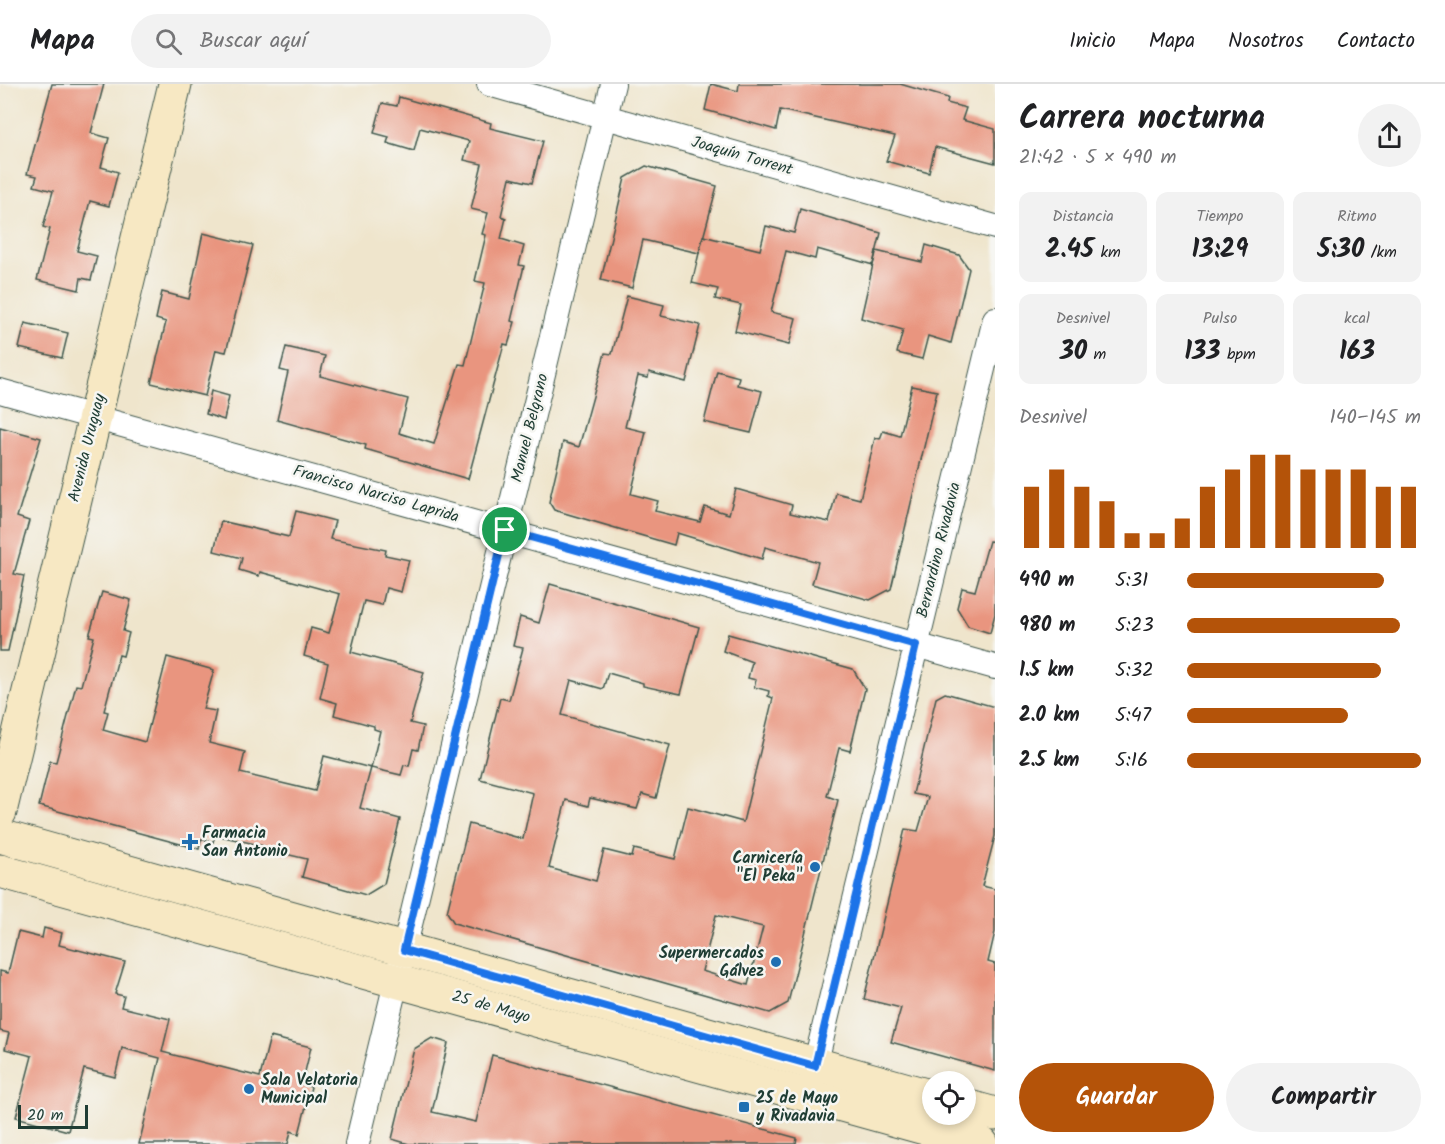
<!DOCTYPE html>
<html lang="es">
<meta charset="utf-8">
<style>
:root{--surface:#fff;--page:#f2f2f2;--text:#202124;--muted:#757577;--line:#e0e0e0;--accent:#b45309}
body{margin:0;font-family:Kalam,sans-serif;background:var(--page);color:var(--text);height:100vh;display:flex;flex-direction:column;font-size:22px;white-space:nowrap}
*{box-sizing:border-box;margin:0}
p{font-size:20px;color:var(--muted)}
.icon{flex:none;width:33px;height:33px;fill:none;stroke:currentColor;stroke-width:2;stroke-linecap:round;stroke-linejoin:round}
.map{position:relative;flex:1;overflow:hidden}
.panel{display:flex;flex-direction:column;background:var(--surface);width:450px}
.panel>*{flex:none}
.tools{position:absolute;left:922px;top:987px;display:grid;gap:12px}
.tools a{display:grid;place-items:center;width:54px;height:54px;border-radius:50%;background:var(--surface);box-shadow:0 3px 9px #0003;font-size:30px}
.scale{position:absolute;left:18px;bottom:15px;width:70px;box-sizing:border-box;padding-left:6px;border:3px solid #1f3d34;border-top:0;font-size:16px;line-height:21px;white-space:nowrap;color:#1f3d34;-webkit-text-stroke:4px #f6f6f2;paint-order:stroke}
.pin{position:absolute;display:grid;place-items:center;width:51px;height:51px;color:#fff;margin:-26px;border:3px solid #fff;border-radius:50%;box-shadow:0 2px 6px #0007}
.round{display:grid;place-items:center;flex:none;width:63px;height:63px;border-radius:32px;background:var(--page)}
.overview{display:flex;align-items:center;justify-content:space-between;height:102px;padding:0 24px}
h1{font-size:33px;font-weight:600;line-height:45px}
.figures{display:grid;grid-template-columns:repeat(3,1fr);gap:9px;height:102px;padding:6px 24px}
.figures div{display:grid;align-content:center;border-radius:12px;background:var(--page);text-align:center}
.figures b{font-size:26px;font-weight:600}
.figures small{font-size:16px;font-weight:400}
.figures p{font-size:16px}
.chart{height:168px;padding:12px 24px}
.chart p{display:flex;justify-content:space-between}
.chart svg{width:100%;height:108px;margin-top:6px;stroke:var(--accent);stroke-width:6}
.button{display:flex;gap:12px;margin-top:auto;padding:12px 24px}
.button a{flex:1;height:69px;border-radius:36px;background:var(--accent);color:#fff;font-size:24px;font-weight:600;line-height:69px;text-align:center}
.button a+a{background:var(--page);color:var(--text)}
ul{padding:0 24px;list-style:none;font-size:20px}
li{display:grid;grid-template-columns:96px 72px 1fr;align-items:center;height:45px}
li i{height:15px;border-radius:8px;background:var(--accent)}
header{display:flex;align-items:center;gap:36px;box-sizing:border-box;height:84px;padding:0 30px;background:var(--surface);border-bottom:2px solid var(--line)}
header strong{font-size:28px}
nav{display:flex;gap:33px;margin-inline-start:auto;font-size:21px}
.search{width:420px;height:54px;background:var(--page);display:flex;align-items:center;gap:15px;box-sizing:border-box;padding:0 21px;border-radius:33px;color:var(--muted);font-size:22px}
main{display:flex;flex:1;min-height:0}
.map>svg:first-child{display:block}
</style>
<header>
<strong>Mapa</strong>
<div class="search"><svg class="icon" aria-label="search" viewBox="0 0 24 24"><circle cx="10" cy="10" r="6"/><path d="M15 15l6 6"/></svg>Buscar aquí</div>
<nav><a>Inicio</a><a>Mapa</a><a>Nosotros</a><a>Contacto</a></nav>
</header>
<main>
<div class="map">
<svg width="995" height="1060" viewBox="0 0 995 1060">
<rect width="100%" height="100%" fill="#f6f6f2"/>
<filter id="ink" filterUnits="userSpaceOnUse"><feTurbulence type="fractalNoise" baseFrequency=".0167" numOctaves="2"/><feDisplacementMap in="SourceGraphic" scale="12" xChannelSelector="R" yChannelSelector="G"/><feConvolveMatrix kernelMatrix="1 2 1 2 8 2 1 2 1" color-interpolation-filters="sRGB"/></filter>
<filter id="wash" filterUnits="userSpaceOnUse"><feTurbulence type="fractalNoise" baseFrequency=".008" numOctaves="4" result="noise"/><feDisplacementMap in="SourceGraphic" scale="24" xChannelSelector="R" yChannelSelector="G"/><feGaussianBlur stdDeviation="1.35" result="paint"/><feColorMatrix in="noise" values="0 0 0 0 0 0 0 0 0 0 0 0 0 0 0 0 0 1.4 0 .05"/><feComposite in="paint" operator="in"/></filter>
<g filter="url(#wash)">
<rect width="100%" height="100%" fill="#efe5cc"/>
<g id="blocks">
<g fill="#e9957f" fill-rule="evenodd">
<polygon points="52,0 104,0 91,49 109,54 101,83 118,88 109,122 90,117 77,167 97,172 91,196 81,194 79,206 37,196 50,145 43,143 53,107 34,102 37,92 27,90"/>
<polygon points="711,0 738,7 739,0 900,0 948,14 947,19 966,24 962,36 995,45 995,79 935,63 929,89 886,77 895,52 780,26 776,46 705,26"/>
<polygon points="399,13 491,39 490,44 543,57 532,99 510,94 501,132 506,134 501,155 524,162 519,181 524,182 511,237 515,238 508,261 504,260 468,395 365,365 366,361 277,336 288,288 280,286 286,263 325,272 320,292 408,315 399,349 434,360 459,280 465,281 485,199 475,197 486,151 482,150 488,129 471,125 482,80 464,76 469,57 420,44 414,67 387,59 389,53 374,49 382,19 397,22"/>
<polygon points="646,82 717,102 699,169 643,156 632,204 601,196 625,94"/>
<polygon points="800,125 881,149 873,181 817,165 815,175 786,167 771,228 796,234 789,261 735,247 741,221 715,215 718,205 692,199 703,152 760,166 766,142 794,149"/>
<polygon points="203,149 253,161 226,268 216,266 205,312 151,299 166,238 156,235 162,208 189,215"/>
<polygon points="926,161 959,171 969,185 951,259 928,252 922,275 897,269 903,246 861,234 876,167 922,178"/>
<polygon points="627,212 664,221 661,232 700,241 686,298 649,288 648,294 638,292 625,343 646,348 631,410 658,417 655,427 700,438 705,423 729,430 736,405 792,421 790,429 829,438 836,409 860,415 875,354 880,355 883,347 900,352 912,302 937,307 891,505 870,516 812,500 818,478 765,463 762,475 677,449 674,461 554,426 549,418 563,358 579,363 605,269 612,270"/>
<polygon points="25,239 68,249 62,274 19,264"/>
<polygon points="717,287 739,293 737,301 762,307 751,349 704,338"/>
<polygon points="211,307 229,312 224,336 206,330"/>
<polygon points="0,343 41,354 17,433 29,437 14,490 24,492 8,567 0,567"/>
<polygon points="296,427 335,437 330,455 386,466 385,471 409,476 401,508 386,504 382,521 364,517 351,568 424,588 410,639 423,642 418,666 413,665 409,682 404,681 401,691 371,684 380,647 374,645 374,642 334,631 337,619 320,614 328,579 304,572 311,544 329,549 340,510 260,488 259,492 239,486 242,474 214,467 221,437 289,453"/>
<polygon points="989,457 995,458 995,530 990,549 968,542 957,524 962,504 975,507"/>
<path d="M550,500L699,543L681,610L643,602V599L608,589L603,605L571,596L562,631L670,661L656,714L642,710L637,725L590,714L588,722L566,716L549,784L596,797L604,766L632,773L634,765L675,775L688,723L743,738L773,614L768,612L769,607L754,603L756,596L748,594L752,578L723,567L728,550L853,585L865,605L850,667L839,664L827,712L838,716L788,919L770,929L454,839L447,828L469,740L523,755L533,709L480,695L500,614L509,616L523,564L513,562L520,533L539,539ZM716,831L763,843L748,901L702,887Z"/>
<polygon points="102,508 131,516 123,547 129,549 123,572 119,571 104,627 108,628 103,646 145,658 167,573 214,586 203,625 216,627 209,659 245,668 240,689 315,707 324,672 371,684 360,724 400,735 384,800 366,811 302,793 307,775 264,765 264,762 215,751 213,758 201,755 199,765 39,722 50,677 56,678 76,601 81,602 94,553 89,552"/>
<polygon points="945,609 995,623 995,752 982,802 995,805 995,848 988,878 995,880 995,987 891,958 901,924 864,915 905,745 918,747 928,713 913,710 936,614"/>
<polygon points="44,844 62,849 59,861 125,878 115,910 124,912 121,923 170,935 162,968 260,993 270,953 311,963 302,1000 311,1003 299,1050 291,1047 288,1060 139,1060 160,974 122,964 115,993 84,985 68,1047 16,1033 32,972 5,965 9,949 0,947 0,887 8,889 18,848 42,854"/>
<polygon points="432,954 448,959 432,1028 476,1038 492,971 797,1054 796,1060 409,1060 392,1055 414,965"/>
</g>
</g>
</g>
<g filter="url(#ink)">
<use href="#blocks" fill-opacity="0" stroke="#3e564b" stroke-width="1.5"/>
<g fill="none" stroke-linecap="round" stroke-linejoin="round">
<g stroke="#3e564b" stroke-width="26">
<g id="minor">
<polyline points="489,0 995,143"/>
<polyline points="0,307 995,583"/>
<polyline points="812,994 995,235"/>
<polyline points="357,1060 613,0"/>
</g>
</g>
<g stroke="#3e564b" stroke-width="35">
<g id="secondary">
<polyline points="0,728 175,0"/>
<polyline points="0,752 933,1013"/>
<polyline points="0,787 982,1060"/>
<polyline points="966,1022 995,1030"/>
</g>
</g>
<use href="#minor" stroke="#fff" stroke-width="24"/>
<use href="#secondary" stroke="#f7e8c3" stroke-width="33"/>
</g>
</g>
<g fill="none" stroke-linecap="round" stroke-linejoin="round" filter="url(#ink)">
<g stroke="#fff" stroke-width="12">
<polygon id="route" points="505,446 916,561 815,982 404,866"/>
</g>
<use href="#route" stroke="#1a73e8" stroke-width="8"/>
</g>
<g fill="#1f6fb2" stroke="#f6f6f2" stroke-width="2">
<path d="M187 749h6v6h6v6h-6v6h-6v-6h-6v-6h6z"/>
<circle cx="815" cy="783" r="6"/>
<circle cx="776" cy="878" r="6"/>
<circle cx="249" cy="1005" r="6"/>
<rect x="738" y="1017" width="12" height="12" rx="3"/>
</g>
<g text-anchor="middle" dominant-baseline="central" stroke-width="5" stroke-linejoin="round" paint-order="stroke">
<g font-size="16" fill="#1f3d34" stroke="#f6f6f2">
<text transform="translate(742 72) rotate(16)">Joaquín Torrent</text>
<text transform="translate(530 344) rotate(-76)">Manuel Belgrano</text>
<text transform="translate(87 364) rotate(-76)">Avenida Uruguay</text>
<text transform="translate(376 410) rotate(16)">Francisco Narciso Laprida</text>
<text transform="translate(939 466) rotate(-76)">Bernardino Rivadavia</text>
<text transform="translate(491 923) rotate(16)">25 de Mayo</text>
</g>
<g font-size="16" font-weight="bold" fill="#1f3d34" stroke="#f6f6f2" text-anchor="start">
<text x="202" y="749">Farmacia<tspan x="202" dy="18">San Antonio</tspan></text>
<text x="803" y="774" text-anchor="end">Carnicería<tspan x="803" dy="18">"El Peka"</tspan></text>
<text x="764" y="869" text-anchor="end">Supermercados<tspan x="764" dy="18">Gálvez</tspan></text>
<text x="261" y="996">Sala Velatoria<tspan x="261" dy="18">Municipal</tspan></text>
<text x="756" y="1014">25 de Mayo<tspan x="756" dy="18">y Rivadavia</tspan></text>
</g>
</g>
</svg>
<div class="tools">
<a><svg class="icon" aria-label="locate" viewBox="0 0 24 24"><circle cx="12" cy="12" r="6"/><path d="M12 2v4M12 18v4M2 12h4M18 12h4"/></svg></a>
</div>
<div class="scale">20 m</div>
<div class="pin" style="left:505px;top:446px;background:#1e9e55"><svg class="icon" aria-label="arrive" viewBox="0 0 24 24"><path d="M6 21V4h12l-3 4 3 4H6"/></svg></div>
</div>
<section class="panel">
<div class="overview"><div><h1>Carrera nocturna</h1><p>21:42 · 5 × 490 m</p></div><a class="round"><svg class="icon" aria-label="share" viewBox="0 0 24 24"><path d="M12 15V3M7 8l5-5 5 5M5 13v7h14v-7"/></svg></a></div>
<div class="figures">
<div><p>Distancia</p><b>2.45<small> km</small></b></div>
<div><p>Tiempo</p><b>13:29</b></div>
<div><p>Ritmo</p><b>5:30<small> /km</small></b></div>
</div>
<div class="figures">
<div><p>Desnivel</p><b>30<small> m</small></b></div>
<div><p>Pulso</p><b>133<small> bpm</small></b></div>
<div><p>kcal</p><b>163</b></div>
</div>
<div class="chart"><p><span>Desnivel</span>140–145 m</p>
<svg viewBox="0 0 160 44" preserveAspectRatio="none"><path d="M5 44V19M15 44V12M25 44V19M35 44V25M45 44V38M55 44V38M65 44V32M75 44V19M85 44V12M95 44V6M105 44V6M115 44V12M125 44V12M135 44V12M145 44V19M155 44V19"/></svg>
</div>
<ul>
<li><b>490 m</b>5:31<i style="width:84%"></i></li>
<li><b>980 m</b>5:23<i style="width:91%"></i></li>
<li><b>1.5 km</b>5:32<i style="width:83%"></i></li>
<li><b>2.0 km</b>5:47<i style="width:69%"></i></li>
<li><b>2.5 km</b>5:16<i style="width:100%"></i></li>
</ul>
<div class="button"><a>Guardar</a><a>Compartir</a></div>
</section>
</main>
